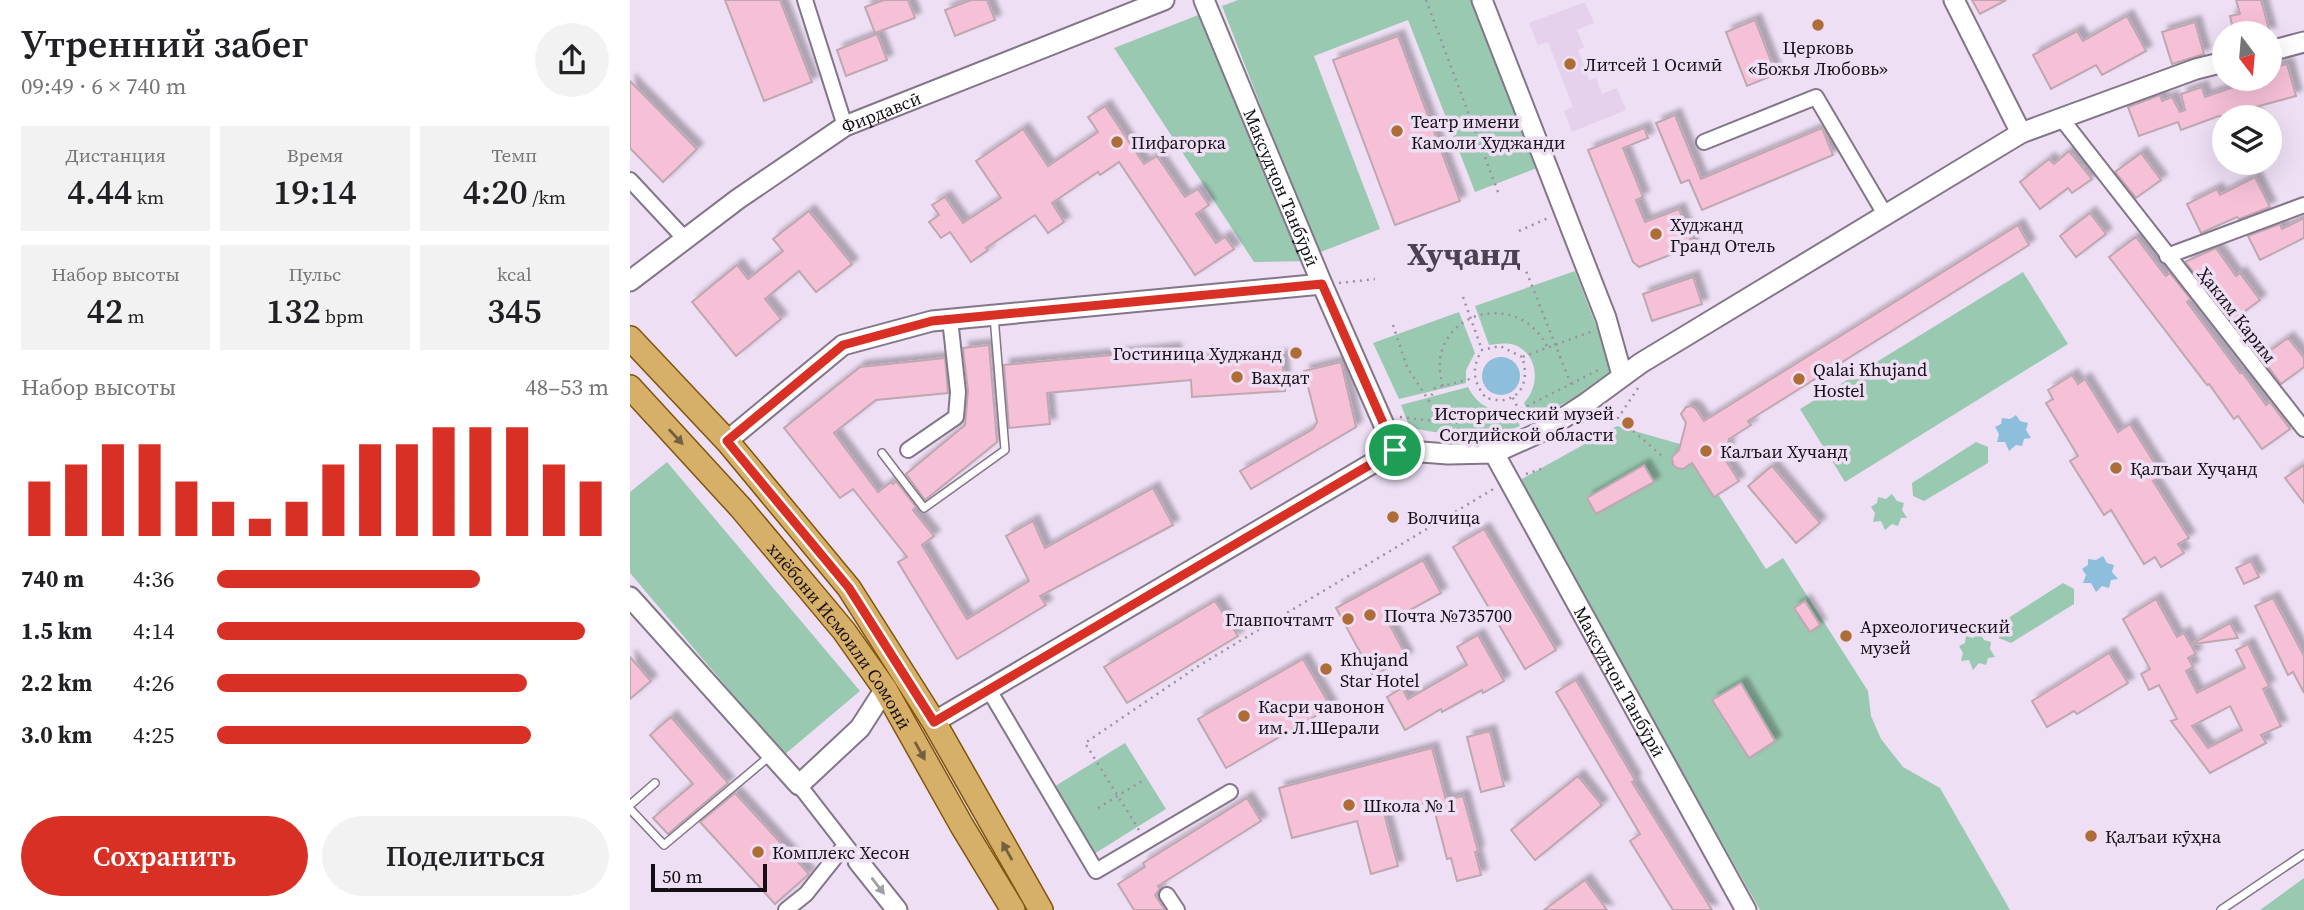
<!DOCTYPE html>
<html lang="ru">
<meta charset="utf-8">
<style>
:root{--surface:#fff;--page:#f2f2f2;--text:#202124;--muted:#757577;--accent:#d93025}
body{margin:0;font-family:"Source Serif 4",serif;background:var(--page);color:var(--text);height:100vh;display:flex;flex-direction:column;font-size:26px;white-space:nowrap}
*{box-sizing:border-box;margin:0}
p{font-size:23px;color:var(--muted)}
.icon{flex:none;width:38px;height:38px;fill:none;stroke:currentColor;stroke-width:2;stroke-linecap:round;stroke-linejoin:round}
.map{position:relative;flex:1;overflow:hidden}
.sheet{display:flex;flex-direction:column;background:var(--surface);width:630px}
.sheet>*{flex:none}
.needle{width:46px;rotate:164deg}
.fabs{position:absolute;left:1582px;top:21px;display:grid;gap:14px}
.fabs a{display:grid;place-items:center;width:70px;height:70px;border-radius:50%;background:var(--surface);box-shadow:0 7px 28px #0002;font-size:35px}
.scale{position:absolute;left:21px;bottom:18px;width:116px;box-sizing:border-box;padding-left:7px;border:4px solid #140f16;border-top:0;font-size:19px;line-height:24px;white-space:nowrap;color:#140f16;-webkit-text-stroke:5px #eedff4;paint-order:stroke}
.pin{position:absolute;display:grid;place-items:center;width:60px;height:60px;color:#fff;margin:-30px;border:4px solid #fff;border-radius:50%;box-shadow:0 2px 7px #0007}
.round{display:grid;place-items:center;flex:none;width:74px;height:74px;border-radius:37px;background:var(--page)}
.overview{display:flex;align-items:center;justify-content:space-between;height:119px;padding:0 21px}
h1{font-size:38px;font-weight:600;line-height:52px}
.figures{display:grid;grid-template-columns:repeat(3,1fr);gap:10px;height:119px;padding:7px 21px}
.figures div{display:grid;align-content:center;border-radius:0px;background:var(--page);text-align:center}
.figures b{font-size:35px;font-weight:600}
.figures small{font-size:19px;font-weight:400}
.figures p{font-size:19px}
.chart{height:196px;padding:14px 21px}
.chart p{display:flex;justify-content:space-between}
.chart svg{width:100%;height:126px;margin-top:7px;stroke:var(--accent);stroke-width:6}
.cta{display:flex;gap:14px;margin-top:auto;padding:14px 21px}
.cta a{flex:1;height:80px;border-radius:42px;background:var(--accent);color:#fff;font-size:28px;font-weight:600;line-height:80px;text-align:center}
.cta a+a{background:var(--page);color:var(--text)}
ul{padding:0 21px;list-style:none;font-size:23px}
li{display:grid;grid-template-columns:112px 84px 1fr;align-items:center;height:52px}
li i{height:18px;border-radius:9px;background:var(--accent)}
main{display:flex;flex:1;min-height:0}
.map>svg:first-child{display:block}
</style>
<main>
<section class="sheet">
<div class="overview"><div><h1>Утренний забег</h1><p>09:49 · 6 × 740 m</p></div><a class="round"><svg class="icon" aria-label="share" viewBox="0 0 24 24"><path d="M12 15V3M7 8l5-5 5 5M5 13v7h14v-7"/></svg></a></div>
<div class="figures">
<div><p>Дистанция</p><b>4.44<small> km</small></b></div>
<div><p>Время</p><b>19:14</b></div>
<div><p>Темп</p><b>4:20<small> /km</small></b></div>
</div>
<div class="figures">
<div><p>Набор высоты</p><b>42<small> m</small></b></div>
<div><p>Пульс</p><b>132<small> bpm</small></b></div>
<div><p>kcal</p><b>345</b></div>
</div>
<div class="chart"><p><span>Набор высоты</span>48–53 m</p>
<svg viewBox="0 0 160 44" preserveAspectRatio="none"><path d="M5 44V25M15 44V19M25 44V12M35 44V12M45 44V25M55 44V32M65 44V38M75 44V32M85 44V19M95 44V12M105 44V12M115 44V6M125 44V6M135 44V6M145 44V19M155 44V25"/></svg>
</div>
<ul>
<li><b>740 m</b>4:36<i style="width:67%"></i></li>
<li><b>1.5 km</b>4:14<i style="width:94%"></i></li>
<li><b>2.2 km</b>4:26<i style="width:79%"></i></li>
<li><b>3.0 km</b>4:25<i style="width:80%"></i></li>
</ul>
<div class="cta"><a>Сохранить</a><a>Поделиться</a></div>
</section>
<div class="map">
<svg width="1674" height="910" viewBox="0 0 1674 910">
<defs>
<filter id="shadow"><feDropShadow dx="6" dy="-6" stdDeviation="2" flood-color="#0004"/></filter>
</defs>
<rect width="100%" height="100%" fill="#eedff4"/>
<polygon fill="#e5d1ec" points="955,2 964,23 947,30 954,47 948,50 959,80 966,78 972,94 987,88 996,110 942,132 934,111 943,107 918,42 908,45 899,23"/>
<g fill="#9ac9b2">
<polygon points="608,0 847,0 912,166 845,192 778,20 684,56 750,229 688,253 592,6"/>
<polygon points="581,10 682,261 624,262 484,48"/>
<path d="M945,271L980,362V375L976,380L902,421L894,403C909,387 910,358 887,346C878,342 868,344 859,345L845,306Z"/>
<polygon points="1393,272 1438,344 1215,482 1170,409"/>
<polygon points="829,312 845,353 836,370 836,383 769,399 743,343"/>
<path d="M838,387C847,405 862,414 882,409L890,426C852,443 820,434 780,428L771,405Z"/>
<polygon points="987,426 1050,444 1084,497 1088,494 1136,569 1153,558 1238,691 1241,716 1251,739 1273,767 1310,788 1380,910 1130,910 888,481"/>
<polygon points="1346,442 1358,447 1358,463 1294,501 1283,496 1282,483"/>
<polygon points="37,462 230,691 154,755 0,573 0,492"/>
<polygon points="1262,494 1267,501 1274,503 1272,510 1277,518 1271,518 1268,526 1262,524 1255,530 1251,521 1243,522 1245,513 1241,507 1247,503 1248,497 1256,499"/>
<polygon points="1433,583 1444,589 1444,604 1381,643 1369,638 1369,624"/>
<polygon points="1350,633 1354,640 1361,642 1360,649 1365,657 1358,658 1356,665 1349,663 1343,670 1339,660 1331,661 1333,653 1329,646 1335,643 1336,636 1343,638"/>
<polygon points="495,743 536,809 464,854 422,788"/>
<polygon points="1674,878 1674,910 1630,910"/>
</g>
<g fill="#8dbfdd">
<circle cx="871" cy="376" r="19"/>
<polygon points="1386,415 1390,421 1398,423 1396,430 1401,438 1394,439 1392,446 1386,445 1379,451 1375,442 1367,442 1369,434 1365,427 1371,424 1372,418 1380,419"/>
<polygon points="1473,556 1477,563 1484,565 1482,572 1488,579 1481,580 1479,588 1472,586 1466,592 1461,583 1453,583 1456,575 1452,569 1458,565 1458,559 1466,560"/>
</g>
<g fill="#f6c0d7" stroke="#bfa7b1" stroke-width="2" fill-rule="evenodd" filter="url(#shadow)">
<polygon points="95,0 150,0 182,82 134,101"/>
<polygon points="254,0 278,0 285,18 245,33 235,7"/>
<polygon points="341,0 357,0 365,20 325,36 315,10"/>
<polygon points="1342,0 1376,0 1350,14"/>
<polygon points="1606,0 1631,0 1640,33 1604,33 1600,16 1610,14"/>
<polygon points="1497,16 1516,51 1472,75 1466,65 1421,89 1403,55 1447,31 1453,41"/>
<polygon points="1125,20 1146,74 1117,86 1096,32"/>
<polygon points="1565,22 1574,54 1542,64 1532,32"/>
<polygon points="247,34 257,60 216,76 207,50"/>
<polygon points="768,36 830,201 765,225 703,60"/>
<polygon points="1657,64 1666,96 1622,108 1626,117 1589,116 1551,130 1548,122 1509,136 1498,107 1530,95 1532,101 1542,97 1550,112 1555,110 1551,94 1572,87 1575,97 1627,79 1640,79 1640,68"/>
<polygon points="0,81 67,149 33,182 0,148"/>
<polygon points="475,106 514,164 527,156 555,197 568,189 579,205 566,214 586,243 595,237 604,249 565,275 489,162 470,175 468,172 422,203 434,222 418,233 405,215 356,248 358,250 341,262 320,232 311,238 299,222 309,215 302,205 315,197 333,223 371,198 346,161 393,129 418,166 468,132 458,117"/>
<polygon points="1045,115 1071,179 1192,128 1203,155 1072,210 1059,180 1051,183 1026,123"/>
<polygon points="1014,128 1018,138 993,148 1013,197 1006,200 1015,222 1049,209 1063,246 1009,267 1003,262 958,150"/>
<polygon points="1439,151 1462,179 1442,193 1438,188 1410,209 1390,182 1419,159 1424,164"/>
<polygon points="1511,153 1531,180 1506,198 1485,172"/>
<polygon points="1625,177 1640,207 1609,219 1607,217 1571,233 1557,204 1587,189 1590,195"/>
<polygon points="179,211 222,264 186,292 169,271 135,299 151,319 106,356 62,302 107,265 118,279 153,251 143,239"/>
<polygon points="1460,213 1476,234 1446,257 1430,236"/>
<polygon points="1674,218 1674,238 1630,260 1618,236 1650,224 1652,229"/>
<polygon points="1388,225 1399,245 1118,421 1121,425 1099,439 1095,459 1109,481 1084,497 1062,463 1053,469 1047,468 1043,465 1042,457 1049,450 1056,423 1051,414 1056,407 1061,406 1066,409 1074,421"/>
<polygon points="1506,237 1534,274 1536,276 1540,273 1561,299 1557,302 1610,373 1612,372 1636,405 1640,402 1660,429 1632,449 1608,416 1604,419 1579,384 1577,385 1479,257"/>
<polygon points="1586,248 1606,276 1610,273 1630,300 1603,320 1578,287 1576,288 1555,262"/>
<polygon points="1063,277 1072,304 1022,321 1013,294"/>
<polygon points="1658,338 1674,358 1674,367 1651,384 1631,357"/>
<polygon points="359,345 367,442 295,500 276,474 335,425 338,391 333,348"/>
<polygon points="545,349 546,363 652,356 655,391 562,397 561,380 417,393 420,424 379,428 374,365"/>
<polygon points="315,358 318,393 246,400 204,433 248,492 261,482 263,484 266,481 286,507 283,510 304,536 292,545 337,619 399,581 376,536 403,521 415,548 523,488 543,525 410,596 416,605 327,659 268,562 277,557 223,489 210,498 154,428 230,367"/>
<polygon points="711,362 726,427 621,489 610,471 683,429 687,422 674,371"/>
<polygon points="1442,375 1448,384 1455,379 1488,432 1500,424 1532,475 1523,481 1559,538 1548,544 1554,553 1531,567 1525,557 1514,564 1481,510 1474,515 1440,461 1448,456 1416,403 1423,399 1418,390"/>
<polygon points="1014,465 1024,482 966,514 957,498"/>
<polygon points="1674,465 1674,503 1655,478"/>
<polygon points="1142,466 1190,523 1166,543 1118,486"/>
<polygon points="854,529 926,650 895,669 823,547"/>
<polygon points="793,560 811,593 758,622 777,657 743,676 706,608"/>
<polygon points="1621,561 1629,577 1614,584 1606,568"/>
<polygon points="1643,598 1674,656 1674,693 1663,672 1658,675 1625,606"/>
<path d="M1526,599L1547,637L1554,633L1566,654L1558,658L1563,667L1556,671L1567,693L1615,668L1606,650L1618,644L1639,686L1633,689L1651,726L1631,735L1636,743L1580,773L1541,721L1547,719L1529,685L1519,690L1511,674L1520,669L1493,619ZM1600,706L1612,730L1578,748L1562,726Z"/>
<polygon points="585,601 608,636 497,703 474,667"/>
<polygon points="1175,601 1190,625 1180,632 1164,608"/>
<polygon points="1600,623 1608,638 1563,644 1563,643"/>
<polygon points="848,635 874,681 853,693 852,690 812,712 811,709 775,730 757,697 772,688 778,699 837,665 827,647"/>
<polygon points="1479,653 1498,683 1447,714 1444,711 1417,727 1402,701"/>
<polygon points="0,657 21,681 0,699"/>
<polygon points="673,659 701,707 596,768 568,719"/>
<polygon points="946,680 1005,780 1002,782 1082,910 1043,910 1000,841 1010,834 926,692"/>
<polygon points="1111,683 1145,741 1119,758 1082,700"/>
<polygon points="41,717 98,783 38,834 23,818 63,784 20,735"/>
<polygon points="860,731 874,786 851,792 837,737"/>
<polygon points="802,748 816,800 833,796 848,851 845,852 851,875 827,881 821,858 817,859 802,801 754,813 768,866 741,874 727,821 662,838 649,788"/>
<polygon points="948,776 972,805 905,860 881,830"/>
<polygon points="105,793 179,874 145,904 70,822"/>
<polygon points="617,798 631,821 528,886 530,889 525,895 535,910 504,910 488,884 515,867 513,863"/>
<polygon points="955,880 977,910 914,910"/>
</g>
<g fill="none" stroke-linecap="round" stroke-linejoin="round">
<g stroke="#837688" stroke-width="10">
<g id="lane">
<polyline points="252,453 294,508 375,450 364,316"/>
<polyline points="0,805 25,783"/>
<polyline points="0,809 34,845 141,755"/>
<polyline points="1591,910 1674,854"/>
</g>
</g>
<g stroke="#837688" stroke-width="18">
<g id="street">
<polyline points="175,0 215,126"/>
<polyline points="1431,118 1674,429"/>
<polyline points="1074,142 1186,97 1256,216"/>
<polyline points="0,180 55,239"/>
<polyline points="1537,256 1674,205"/>
<polyline points="278,450 326,417 328,392 320,319"/>
<polyline points="359,690 466,871 600,792"/>
<polyline points="169,785 228,861"/>
<polyline points="537,895 547,910"/>
<polyline points="156,910 176,894 215,845"/>
</g>
</g>
<g stroke="#837688" stroke-width="23">
<g id="secondary">
<path id="s1" d="M574,0L692,284L765,450"/>
<polyline points="852,0 976,318 992,375"/>
<polyline points="1324,0 1391,133"/>
<polyline points="1640,51 1674,42"/>
<path id="s2" d="M0,281L108,199L215,126L534,0"/>
<polyline points="97,441 213,345 302,321 692,284"/>
<path id="s3" d="M864,453L1116,910"/>
<polyline points="0,597 169,785 230,728 255,689"/>
<polyline points="304,722 765,450 818,454 864,453 913,431 955,404 1011,363 1391,133 1566,69 1594,62"/>
<polyline points="228,861 267,910"/>
</g>
</g>
<g stroke="#80550b" stroke-width="26">
<g id="primary">
<polyline points="0,338 97,441 219,588 304,722 411,910"/>
<path id="s4" d="M0,387L111,508L214,631L255,689L332,826L383,910"/>
</g>
</g>
<g stroke="#9c91a1" stroke-width="2.5" stroke-dasharray="2 5" stroke-linecap="butt">
<polyline points="796,0 868,192"/>
<polyline points="889,231 918,218"/>
<polyline points="709,283 745,279"/>
<polyline points="833,297 852,350"/>
<polyline points="763,325 777,367 799,401"/>
<path d="M892,357L870,346L852,350C841,368 843,382 856,398C861,399 869,401 874,400C896,396 898,373 892,357L963,331"/>
<polyline points="941,384 972,368"/>
<path d="M813,386C791,315 887,284 918,348"/>
<polyline points="1008,388 988,418 1032,456"/>
<path d="M770,417C812,422 850,429 889,410L882,396"/>
<polyline points="810,420 799,401 805,388 844,378"/>
<polyline points="894,421 889,410 941,384 896,271"/>
<polyline points="896,474 911,469"/>
<polyline points="468,808 512,781"/>
<polyline points="509,830 455,743 570,665 865,488"/>
</g>
<use href="#lane" stroke="#fff" stroke-width="7"/>
<use href="#street" stroke="#fff" stroke-width="14"/>
<use href="#secondary" stroke="#fff" stroke-width="19"/>
<use href="#primary" stroke="#d6af69" stroke-width="23"/>
</g>
<defs><path id="oneway-solid" d="M-6-.8H1V-3.2L6.5 0L1 3.2V.8H-6Z" transform="scale(1.75)"/></defs>
<g fill="#755f40">
<use href="#oneway-solid" transform="translate(46 437) rotate(47)"/>
<use href="#oneway-solid" transform="translate(290 751) rotate(61)"/>
<use href="#oneway-solid" transform="translate(377 851) rotate(-119)"/>
</g>
<use fill="#a19fa2" href="#oneway-solid" transform="translate(248 886) rotate(52)"/>
<g fill="none" stroke-linecap="round" stroke-linejoin="round">
<g stroke="#fff" stroke-width="14">
<polygon id="route" points="692,284 765,450 304,722 219,588 97,441 213,345 302,321"/>
</g>
<use href="#route" stroke="#d93025" stroke-width="9"/>
</g>
<g fill="#ae6d37" stroke="#eedff4" stroke-width="2.5">
<circle cx="1188" cy="25" r="7"/>
<circle cx="940" cy="64" r="7"/>
<circle cx="767" cy="131" r="7"/>
<circle cx="487" cy="142" r="7"/>
<circle cx="1026" cy="234" r="7"/>
<circle cx="666" cy="353" r="7"/>
<circle cx="607" cy="377" r="7"/>
<circle cx="1169" cy="379" r="7"/>
<circle cx="998" cy="423" r="7"/>
<circle cx="1076" cy="451" r="7"/>
<circle cx="1486" cy="468" r="7"/>
<circle cx="763" cy="517" r="7"/>
<circle cx="740" cy="615" r="7"/>
<circle cx="718" cy="619" r="7"/>
<circle cx="1216" cy="636" r="7"/>
<circle cx="696" cy="669" r="7"/>
<circle cx="614" cy="716" r="7"/>
<circle cx="719" cy="805" r="7"/>
<circle cx="1461" cy="836" r="7"/>
<circle cx="128" cy="852" r="7"/>
</g>
<g text-anchor="middle" dominant-baseline="central" stroke-width="7" stroke-linejoin="round" paint-order="stroke">
<g font-size="18" fill="#140f16" stroke="#eedff4" text-anchor="start">
<text x="1188" y="47" text-anchor="middle">Церковь<tspan x="1188" dy="21">«Божья Любовь»</tspan></text>
<text x="954" y="64">Литсей 1 Осимӣ</text>
<text x="781" y="121">Театр имени<tspan x="781" dy="21">Камоли Худжанди</tspan></text>
<text x="501" y="142">Пифагорка</text>
<text x="1040" y="224">Худжанд<tspan x="1040" dy="21">Гранд Отель</tspan></text>
<text x="652" y="353" text-anchor="end">Гостиница Худжанд</text>
<text x="1183" y="369">Qalai Khujand<tspan x="1183" dy="21">Hostel</tspan></text>
<text x="621" y="377">Вахдат</text>
<text x="984" y="413" text-anchor="end">Исторический музей<tspan x="984" dy="21">Согдийской области</tspan></text>
<text x="1090" y="451">Калъаи Хучанд</text>
<text x="1500" y="468">Қалъаи Хуҷанд</text>
<text x="777" y="517">Волчица</text>
<text x="754" y="615">Почта №735700</text>
<text x="704" y="619" text-anchor="end">Главпочтамт</text>
<text x="1230" y="626">Археологический<tspan x="1230" dy="21">музей</tspan></text>
<text x="710" y="659">Khujand<tspan x="710" dy="21">Star Hotel</tspan></text>
<text x="628" y="706">Касри чавонон<tspan x="628" dy="21">им. Л.Шерали</tspan></text>
<text x="733" y="805">Школа № 1</text>
<text x="1475" y="836">Қалъаи кӯҳна</text>
<text x="142" y="852">Комплекс Хесон</text>
</g>
<g font-size="18" fill="#140f16" stroke="#eedff4">
<text stroke="none"><textPath href="#s2" startOffset="304">Фирдавсӣ</textPath></text>
<text stroke="none"><textPath href="#s1" startOffset="203">Мақсудҷон Танбӯрӣ</textPath></text>
<text transform="translate(1607 315) rotate(52)">Ҳаким Карим</text>
<text stroke="none"><textPath href="#s4" startOffset="326">хиёбони Исмоили Сомонӣ</textPath></text>
<text stroke="none"><textPath href="#s3" startOffset="261">Мақсудҷон Танбӯрӣ</textPath></text>
</g>
<g font-size="32" font-weight="bold" fill="#4c4051" stroke="#eedff4">
<text x="834" y="254">Хуҷанд</text>
</g>
</g>
</svg>
<div class="fabs">
<a><svg class="needle" viewBox="-14 -14 28 28"><path d="M0-13l5 13h-10z" fill="#e53935"/><path d="M0 13l5-13h-10z" fill="#757577"/></svg></a>
<a><svg class="icon" aria-label="layers" viewBox="0 0 24 24"><path d="M12 4l9 5-9 5-9-5zM3 14l9 5 9-5"/></svg></a>
</div>
<div class="scale">50 m</div>
<div class="pin" style="left:765px;top:450px;background:#1e9e55"><svg class="icon" aria-label="arrive" viewBox="0 0 24 24"><path d="M6 21V4h12l-3 4 3 4H6"/></svg></div>
</div>
</main>
